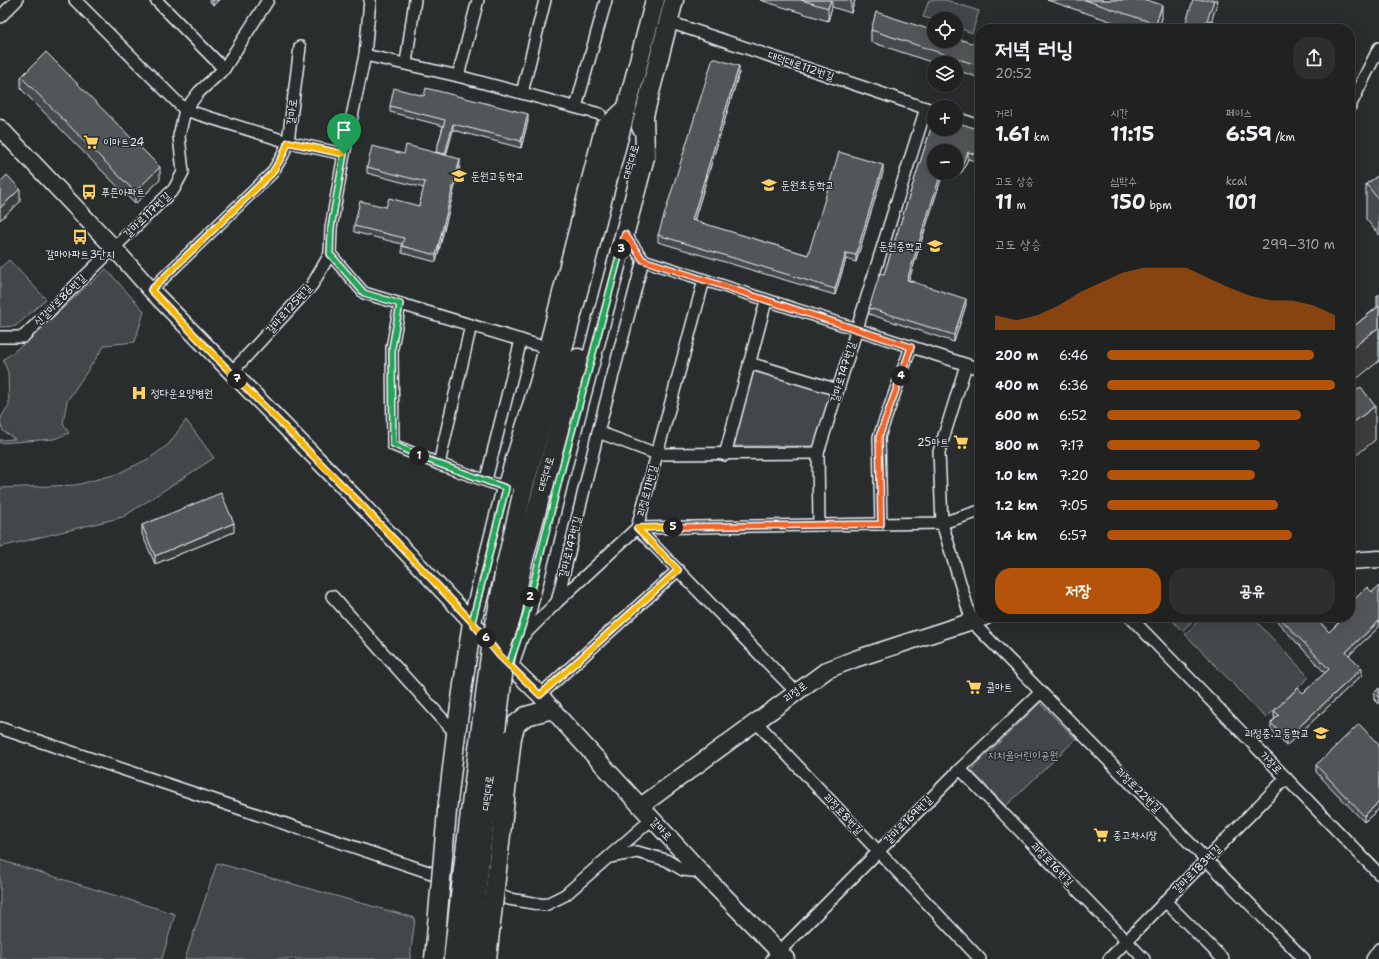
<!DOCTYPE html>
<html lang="ko">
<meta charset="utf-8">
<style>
:root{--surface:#202222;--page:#2d2f2f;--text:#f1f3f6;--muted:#a2a4a5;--line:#3d3f40;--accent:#b45309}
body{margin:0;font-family:"Shantell Sans","Poor Story",sans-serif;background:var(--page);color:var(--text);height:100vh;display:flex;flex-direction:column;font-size:15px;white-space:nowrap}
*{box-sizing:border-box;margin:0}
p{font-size:13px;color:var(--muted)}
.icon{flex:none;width:22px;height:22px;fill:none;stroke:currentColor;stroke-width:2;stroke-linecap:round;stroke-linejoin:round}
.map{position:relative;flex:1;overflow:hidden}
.panel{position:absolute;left:975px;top:24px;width:380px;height:598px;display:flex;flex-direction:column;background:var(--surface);border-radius:16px;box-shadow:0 4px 16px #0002,0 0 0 1px var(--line)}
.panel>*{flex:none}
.tools{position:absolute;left:927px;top:12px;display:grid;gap:8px}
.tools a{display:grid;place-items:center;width:36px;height:36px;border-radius:50%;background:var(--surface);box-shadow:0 4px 16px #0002,0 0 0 1px var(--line);font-size:20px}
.pin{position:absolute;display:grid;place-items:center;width:34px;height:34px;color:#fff;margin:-41px -17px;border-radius:50% 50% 50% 0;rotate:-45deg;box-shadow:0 0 4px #0007}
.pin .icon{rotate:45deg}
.km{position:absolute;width:20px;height:20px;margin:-10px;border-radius:50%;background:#222;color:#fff;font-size:11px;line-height:20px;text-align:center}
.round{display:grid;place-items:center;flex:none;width:42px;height:42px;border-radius:16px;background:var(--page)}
.summary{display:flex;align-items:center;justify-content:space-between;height:68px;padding:0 20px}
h1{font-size:22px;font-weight:700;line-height:30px}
.stats{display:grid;grid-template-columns:repeat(3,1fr);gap:6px;height:68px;padding:4px 20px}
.stats div{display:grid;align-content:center}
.stats b{font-size:20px;font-weight:700}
.stats small{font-size:11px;font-weight:400}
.stats p{font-size:11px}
.chart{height:112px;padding:8px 20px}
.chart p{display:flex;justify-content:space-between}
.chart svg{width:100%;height:72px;margin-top:4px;fill:var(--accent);opacity:.7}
.action{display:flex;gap:8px;margin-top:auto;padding:8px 20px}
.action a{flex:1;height:46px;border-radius:16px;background:var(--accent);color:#fff;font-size:16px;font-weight:700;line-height:46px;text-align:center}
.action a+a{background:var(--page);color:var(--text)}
ul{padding:0 20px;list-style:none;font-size:13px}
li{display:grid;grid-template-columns:64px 48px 1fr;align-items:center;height:30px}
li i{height:10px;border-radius:5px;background:var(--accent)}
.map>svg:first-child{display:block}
</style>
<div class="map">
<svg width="1379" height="959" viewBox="0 0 1379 959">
<rect width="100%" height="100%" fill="#2a2d2e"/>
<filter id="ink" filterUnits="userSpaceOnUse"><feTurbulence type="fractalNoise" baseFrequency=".025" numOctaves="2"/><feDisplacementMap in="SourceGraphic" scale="8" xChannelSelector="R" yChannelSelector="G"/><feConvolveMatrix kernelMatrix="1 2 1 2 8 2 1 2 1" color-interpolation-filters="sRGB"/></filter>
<g filter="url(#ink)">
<g fill="#424648" stroke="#959ca0">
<polygon points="929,0 946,0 979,11 972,33 956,27 956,19 934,19 934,20 923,17"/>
<polygon points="9,260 46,299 16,326 0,327 0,268"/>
<polygon points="106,269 144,311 135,342 105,345 67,401 63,423 69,433 54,439 0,443 0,440 15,439 3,431 0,422 2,416 9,405 8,372 3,360 26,342"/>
<polygon points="752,371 831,393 816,446 731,446"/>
<polygon points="186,420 214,458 123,517 0,547 0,488 76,485 117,474 150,458 169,444"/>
<polygon points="1171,617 1197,617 1182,631 1170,618"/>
<polygon points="1203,617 1252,617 1309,677 1266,718 1185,634"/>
<polygon points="1040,703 1076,739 1006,806 971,770"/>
<polygon points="0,860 175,914 162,959 0,959"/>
<polygon points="217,863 415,918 410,959 185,959"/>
</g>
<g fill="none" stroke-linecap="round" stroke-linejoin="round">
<g stroke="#e8f1f8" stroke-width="14">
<g id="street">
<polyline points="75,0 185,110 288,142 344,154"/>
<polyline points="156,0 224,69"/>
<polyline points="0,17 17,0"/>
<polyline points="669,22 934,111"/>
<polyline points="365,55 458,76 600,114"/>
<polyline points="406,63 415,0"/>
<polyline points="458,76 478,0"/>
<polyline points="522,93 545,0"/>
<polyline points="1350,106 1379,48"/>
<polyline points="576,107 606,0"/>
<polyline points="956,118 980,126"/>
<polyline points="625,234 643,260 980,369"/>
<polyline points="330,254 364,293 547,348"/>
<polyline points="704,280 637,528 796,692"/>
<polyline points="151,290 272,173 283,155 288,142 300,47"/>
<polyline points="400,304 392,348 393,445 439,464 506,488"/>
<polyline points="0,337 23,337 174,189 183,172 179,136 185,110 199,92 224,69 268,0"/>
<polyline points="749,363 838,390"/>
<polyline points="966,365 939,452 942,523 972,622 1304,959"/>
<polyline points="231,373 312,285 330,254 331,228 344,154 365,55 370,0"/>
<polyline points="598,432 657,454 818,453"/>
<polyline points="725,455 766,301"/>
<polyline points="439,464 471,325"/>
<polyline points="486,480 521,340"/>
<polyline points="881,524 879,437 911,347"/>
<polyline points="819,525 818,453 926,108"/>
<polyline points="332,596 456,734"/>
<polyline points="557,602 598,432 643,260"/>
<polyline points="1130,617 1379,874"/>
<polyline points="525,634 557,602 637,528 942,523 980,511"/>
<polyline points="540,695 678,570"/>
<polyline points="756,722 980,959"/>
<polyline points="0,728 467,885"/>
<polyline points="960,769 1144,959"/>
<polyline points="610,857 637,852 666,860 683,870 701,872"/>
<polyline points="489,892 509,899 545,905 565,895 652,819"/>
<polyline points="1165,901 1223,959"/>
<polyline points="772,959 960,769 1041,692"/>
<polyline points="1109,959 1286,778"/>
<polyline points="1372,959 1379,949"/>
</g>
</g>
<g stroke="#e8f1f8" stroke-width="19">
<g id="secondary">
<polyline points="0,128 113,247 151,290 356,499 472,622 499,655 540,695 565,724 701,872 786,959"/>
<polyline points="1350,561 1379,559"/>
<polyline points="641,806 827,670 855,659 985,617"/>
</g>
</g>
<g stroke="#e8f1f8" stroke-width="21">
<g id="primary">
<polyline points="641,127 674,0"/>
<polyline points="523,490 562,353 655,0"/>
<polyline points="541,494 578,358"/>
<polyline points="509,665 525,618 560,476 645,157 644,115"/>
<polyline points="512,737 516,724 526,716 552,709"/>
<polyline points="447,811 456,734 472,622 506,488 539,383 604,129 627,108"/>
</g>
</g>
<use href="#street" stroke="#2a2d2e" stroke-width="11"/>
<use href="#secondary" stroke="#2a2d2e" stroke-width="16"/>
<use href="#primary" stroke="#2a2d2e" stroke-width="18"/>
<g stroke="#e8f1f8" stroke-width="21" stroke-linecap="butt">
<g id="primary-bridge">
<polyline points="434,959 447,811"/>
<polyline points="453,959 464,860 492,640 506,564 523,490"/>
<polyline points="470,959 480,859 507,643 522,566 541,494"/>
<polyline points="487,959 512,737"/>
</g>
</g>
<use href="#primary-bridge" stroke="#2a2d2e" stroke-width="18"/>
</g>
<g fill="#474b4d" stroke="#e8f1f8">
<polygon points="209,0 219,0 213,5"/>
<polygon points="760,0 855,0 851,13 832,7 828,21"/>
<polygon points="1047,0 1147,0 1162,18 1158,29 1134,29"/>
<polygon points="1218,0 1211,21 1236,29 1186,29 1186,22"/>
<polygon points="871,30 980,46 980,78 956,70 956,63 934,63 871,42"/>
<polygon points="739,73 694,221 808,255 883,172 856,262 846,259 835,295 658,242 658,235"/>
<polygon points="21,77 160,180 135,204 21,89"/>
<polygon points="390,106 528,121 521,148 453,130 446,155 460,166 436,262 402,253 402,244 354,232 354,226 386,207 419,206 424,188 367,173 367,167 404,154 436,153 443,126 390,112"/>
<polygon points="934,119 980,130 980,162 968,159 962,172 955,176 946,173 956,173 956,151 934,173 943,173 909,280 966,305 954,342 869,314 869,308 884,274"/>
<polygon points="1379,175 1379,235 1366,219 1366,184"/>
<polygon points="1379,294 1379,361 1353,327 1377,307 1377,296"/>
<polygon points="142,525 234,532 155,564 142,534"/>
<polygon points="1273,617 1321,617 1318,620 1329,632 1342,619 1342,617 1350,617 1379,627 1349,655 1362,675 1286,746 1271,729 1271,723 1275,718 1274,717 1274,711 1303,693 1325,673"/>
<polygon points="1379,688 1379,704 1374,699 1374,693"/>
<polygon points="1379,745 1379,809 1364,822 1316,772 1316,765"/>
</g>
<g fill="#3a3d3e" stroke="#e8f1f8">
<polygon points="213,0 219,0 213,5"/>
<polygon points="831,0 832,0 832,7 828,21 828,8"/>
<polygon points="851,0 855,0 851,13"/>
<polygon points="1214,0 1218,0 1209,29 1192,29"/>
<polygon points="1162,5 1162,18 1158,29 1156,29 1156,24"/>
<polygon points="739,66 739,73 692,227 692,220"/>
<polygon points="528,114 528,121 521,148 521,141"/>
<polygon points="453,124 453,130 445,160 445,154"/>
<polygon points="968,152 968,159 962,172 955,176 955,173 956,173 956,168"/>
<polygon points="460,159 460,166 436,262 436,255"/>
<polygon points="883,165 883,172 856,262 856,255"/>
<polygon points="160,167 160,180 135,204 135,192"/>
<polygon points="941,173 943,173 907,286 907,280"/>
<polygon points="20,189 20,202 0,220 0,208"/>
<polygon points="846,253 846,259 835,295 835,289"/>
<polygon points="966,299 966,305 954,342 954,335"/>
<polygon points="1379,327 1379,361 1350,384 1350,350"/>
<polygon points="1375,406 1375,440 1350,460 1350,425"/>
<polygon points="234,523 234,532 155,564 155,556"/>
<polygon points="1315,617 1321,617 1315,623"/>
<polygon points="1379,621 1379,627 1346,658 1346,652"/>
<polygon points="1362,668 1362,675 1286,746 1286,739"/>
<polygon points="1379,802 1379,809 1364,822 1364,816"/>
</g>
<g fill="#535759" stroke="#e8f1f8">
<polygon points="801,0 831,0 828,8"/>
<polygon points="1085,0 1147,0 1162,5 1156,24"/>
<polygon points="1193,0 1214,0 1207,21 1192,29 1190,29 1186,22"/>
<polygon points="876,12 934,31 934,41 956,41 956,38 980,46 980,66 871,30"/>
<polygon points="1209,20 1236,29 1206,29"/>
<polygon points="46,52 160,167 135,192 21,77"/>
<polygon points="713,58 739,66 692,220 808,255 839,152 883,165 856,255 846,253 835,289 658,235"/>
<polygon points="394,88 424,96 426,88 528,114 521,141 453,124 445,154 436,152 445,120 390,106"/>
<polygon points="934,119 934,129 956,129 956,122 980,130 980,156 968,152 962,165 956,168 956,151 934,151 934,173 941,173 907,280 966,299 954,335 869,308 880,273 884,274"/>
<polygon points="406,145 460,159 436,255 402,246 404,238 354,226 360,201 386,207 389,198 419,206 425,182 367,167 372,146 404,154"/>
<polygon points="7,175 20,189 0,208 0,182"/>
<polygon points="1379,175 1379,200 1366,184"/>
<polygon points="1379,306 1379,327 1350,350 1350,323 1353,327"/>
<polygon points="1361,387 1375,406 1350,425 1350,396"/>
<polygon points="221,493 234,523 155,556 142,525"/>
<polygon points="1379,586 1379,621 1346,652 1362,668 1286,739 1271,723 1279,715 1274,711 1298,688 1303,693 1329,669 1279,617 1315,617 1329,632 1345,617 1350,617 1350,604 1367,587 1372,592"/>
<polygon points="1379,688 1379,698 1374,693"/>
<polygon points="1359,724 1379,745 1379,802 1364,816 1316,765"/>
</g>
</g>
<g fill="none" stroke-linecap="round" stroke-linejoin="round" filter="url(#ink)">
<g stroke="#fff" stroke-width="8">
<polyline id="split-1" points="344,154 331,228 330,254 364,293 400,304 392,348 393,444 419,456"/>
</g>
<g stroke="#fff" stroke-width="8">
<polyline id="split-2" points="419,456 439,464 506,488 472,622 499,655 509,665 525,618 530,597"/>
</g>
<g stroke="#fff" stroke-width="8">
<polyline id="split-3" points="530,597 560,476 621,249"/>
</g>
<g stroke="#fff" stroke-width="8">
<polyline id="split-4" points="621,249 625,234 643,260 911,347 901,376"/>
</g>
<g stroke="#fff" stroke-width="8">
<polyline id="split-5" points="673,527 881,524 879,437 901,376"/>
</g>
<g stroke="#fff" stroke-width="8">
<polyline id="split-6" points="486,638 499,655 540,695 678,570 637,528 673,527"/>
</g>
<g stroke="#fff" stroke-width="8">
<polyline id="split-7" points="237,379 356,499 472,622 486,638"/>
</g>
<g stroke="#fff" stroke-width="8">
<polyline id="split-8" points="237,379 151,290 272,173 283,155 288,142 344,154"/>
</g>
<use href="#split-1" stroke="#22a559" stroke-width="5"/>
<use href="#split-2" stroke="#22a559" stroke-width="5"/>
<use href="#split-3" stroke="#22a559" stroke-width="5"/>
<use href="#split-4" stroke="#f0652b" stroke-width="5"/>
<use href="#split-5" stroke="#f0652b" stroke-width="5"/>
<use href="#split-6" stroke="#f5b400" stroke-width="5"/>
<use href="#split-7" stroke="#f5b400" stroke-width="5"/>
<use href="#split-8" stroke="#f5b400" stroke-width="5"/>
</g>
<defs>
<g id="supermarket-bare" transform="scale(1.2)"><path d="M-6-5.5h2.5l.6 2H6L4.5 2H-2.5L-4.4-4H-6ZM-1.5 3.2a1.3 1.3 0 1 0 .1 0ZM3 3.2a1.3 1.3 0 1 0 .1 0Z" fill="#ffd166" stroke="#2a2d2e" stroke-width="2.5" paint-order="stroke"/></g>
<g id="school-bare" transform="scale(1.2)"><path d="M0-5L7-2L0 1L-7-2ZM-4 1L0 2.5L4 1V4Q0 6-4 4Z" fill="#ffd166" stroke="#2a2d2e" stroke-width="2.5" paint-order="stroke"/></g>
<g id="bus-bare" transform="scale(1.2)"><path d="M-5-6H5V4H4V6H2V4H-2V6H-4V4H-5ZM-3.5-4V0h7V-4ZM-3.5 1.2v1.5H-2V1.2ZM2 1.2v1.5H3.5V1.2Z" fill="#ffd166" stroke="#2a2d2e" stroke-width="2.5" paint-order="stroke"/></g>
<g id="hospital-bare" transform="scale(1.2)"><path d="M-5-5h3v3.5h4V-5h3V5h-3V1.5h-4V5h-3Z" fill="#ffd166" stroke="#2a2d2e" stroke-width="2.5" paint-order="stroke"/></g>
</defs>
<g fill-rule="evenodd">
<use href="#supermarket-bare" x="91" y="142"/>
<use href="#school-bare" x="459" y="176"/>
<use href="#school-bare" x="769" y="185"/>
<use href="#bus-bare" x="89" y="192"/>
<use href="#bus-bare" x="80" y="237"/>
<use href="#school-bare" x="935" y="246"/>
<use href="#hospital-bare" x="139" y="393"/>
<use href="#supermarket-bare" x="961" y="442"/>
<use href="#supermarket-bare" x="974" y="687"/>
<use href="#school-bare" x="1321" y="733"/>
<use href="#supermarket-bare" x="1101" y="835"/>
</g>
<g text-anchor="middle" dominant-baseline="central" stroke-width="3" stroke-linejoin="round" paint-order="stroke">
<g font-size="11" fill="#e8f1f8" stroke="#2a2d2e">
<text transform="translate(801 66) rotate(19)">대덕대로112번길</text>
<text transform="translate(292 112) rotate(-83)">갈마로</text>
<text transform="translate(631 162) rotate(-75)">대덕대로</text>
<text transform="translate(147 215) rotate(-44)">갈마로117번길</text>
<text transform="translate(60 300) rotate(-45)">신갈마로86번길</text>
<text transform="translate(289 309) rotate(-48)">갈마로125번길</text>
<text transform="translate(843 372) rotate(-73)">갈마로147번길</text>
<text transform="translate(546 474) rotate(-75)">대덕대로</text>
<text transform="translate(647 491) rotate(-75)">괴정로11번길</text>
<text transform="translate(570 547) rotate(-76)">갈마로147번길</text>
<text transform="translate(795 692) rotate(-36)">괴정로</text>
<text transform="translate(1271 763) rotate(46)">가장로</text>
<text transform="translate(1138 790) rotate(45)">괴정로22번길</text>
<text transform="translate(488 793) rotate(-83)">대덕대로</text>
<text transform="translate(843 814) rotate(47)">괴정로8번길</text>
<text transform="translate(908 820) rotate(-45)">갈마로169번길</text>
<text transform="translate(661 829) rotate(48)">갈마로</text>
<text transform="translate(1052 864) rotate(46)">괴정로16번길</text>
<text transform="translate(1197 869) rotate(-45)">갈마로183번길</text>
</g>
<g font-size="11" fill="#e8f1f8" stroke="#2a2d2e" text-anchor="start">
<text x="103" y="142">이마트24</text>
<text x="471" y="176">둔원고등학교</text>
<text x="781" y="185">둔원초등학교</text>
<text x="101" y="192">푸른아파트</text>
<text x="923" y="246" text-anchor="end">둔원중학교</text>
<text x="80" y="254" text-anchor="middle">갈마아파트3단지</text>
<text x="151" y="393">정다운요양병원</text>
<text x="949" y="442" text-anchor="end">25마트</text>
<text x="986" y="687">쿨마트</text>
<text x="1309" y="733" text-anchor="end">괴정중.고등학교</text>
<text x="1113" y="835">중고차시장</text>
</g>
<g font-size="11" fill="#aeb5ba" stroke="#2a2d2e">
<text x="1023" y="755">지치울어린이공원</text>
</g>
</g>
</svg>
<div class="tools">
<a><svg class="icon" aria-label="locate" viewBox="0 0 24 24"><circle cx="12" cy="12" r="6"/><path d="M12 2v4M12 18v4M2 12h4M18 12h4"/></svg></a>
<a><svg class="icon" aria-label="layers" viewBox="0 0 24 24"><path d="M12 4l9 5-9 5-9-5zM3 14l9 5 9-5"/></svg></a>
<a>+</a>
<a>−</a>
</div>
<div class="pin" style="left:344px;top:154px;background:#1e9e55"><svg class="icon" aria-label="arrive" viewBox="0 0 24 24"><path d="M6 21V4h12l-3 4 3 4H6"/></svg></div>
<b class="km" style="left:419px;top:456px">1</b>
<b class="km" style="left:530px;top:597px">2</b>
<b class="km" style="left:621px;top:249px">3</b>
<b class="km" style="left:901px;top:376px">4</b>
<b class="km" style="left:673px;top:527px">5</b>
<b class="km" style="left:486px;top:638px">6</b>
<b class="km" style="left:237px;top:379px">7</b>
<section class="panel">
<div class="summary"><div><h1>저녁 러닝</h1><p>20:52</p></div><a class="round"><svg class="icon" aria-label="share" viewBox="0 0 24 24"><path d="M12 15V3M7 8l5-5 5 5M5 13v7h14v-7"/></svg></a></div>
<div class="stats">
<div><p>거리</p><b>1.61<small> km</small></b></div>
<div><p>시간</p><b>11:15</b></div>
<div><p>페이스</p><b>6:59<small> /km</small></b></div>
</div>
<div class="stats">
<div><p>고도 상승</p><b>11<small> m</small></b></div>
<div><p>심박수</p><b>150<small> bpm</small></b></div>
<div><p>kcal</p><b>101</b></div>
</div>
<div class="chart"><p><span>고도 상승</span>299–310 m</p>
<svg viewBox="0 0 160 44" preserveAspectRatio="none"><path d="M0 44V35L10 38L20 35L30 29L40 21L50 15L60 9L70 6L80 6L90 6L100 12L110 18L120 23L130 26L140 26L150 29L160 35V44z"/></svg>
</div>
<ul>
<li><b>200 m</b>6:46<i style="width:91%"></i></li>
<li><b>400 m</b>6:36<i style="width:100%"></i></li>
<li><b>600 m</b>6:52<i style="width:85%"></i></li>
<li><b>800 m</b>7:17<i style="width:67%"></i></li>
<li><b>1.0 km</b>7:20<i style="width:65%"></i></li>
<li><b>1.2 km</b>7:05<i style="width:75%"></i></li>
<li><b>1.4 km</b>6:57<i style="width:81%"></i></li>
</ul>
<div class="action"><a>저장</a><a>공유</a></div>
</section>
</div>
